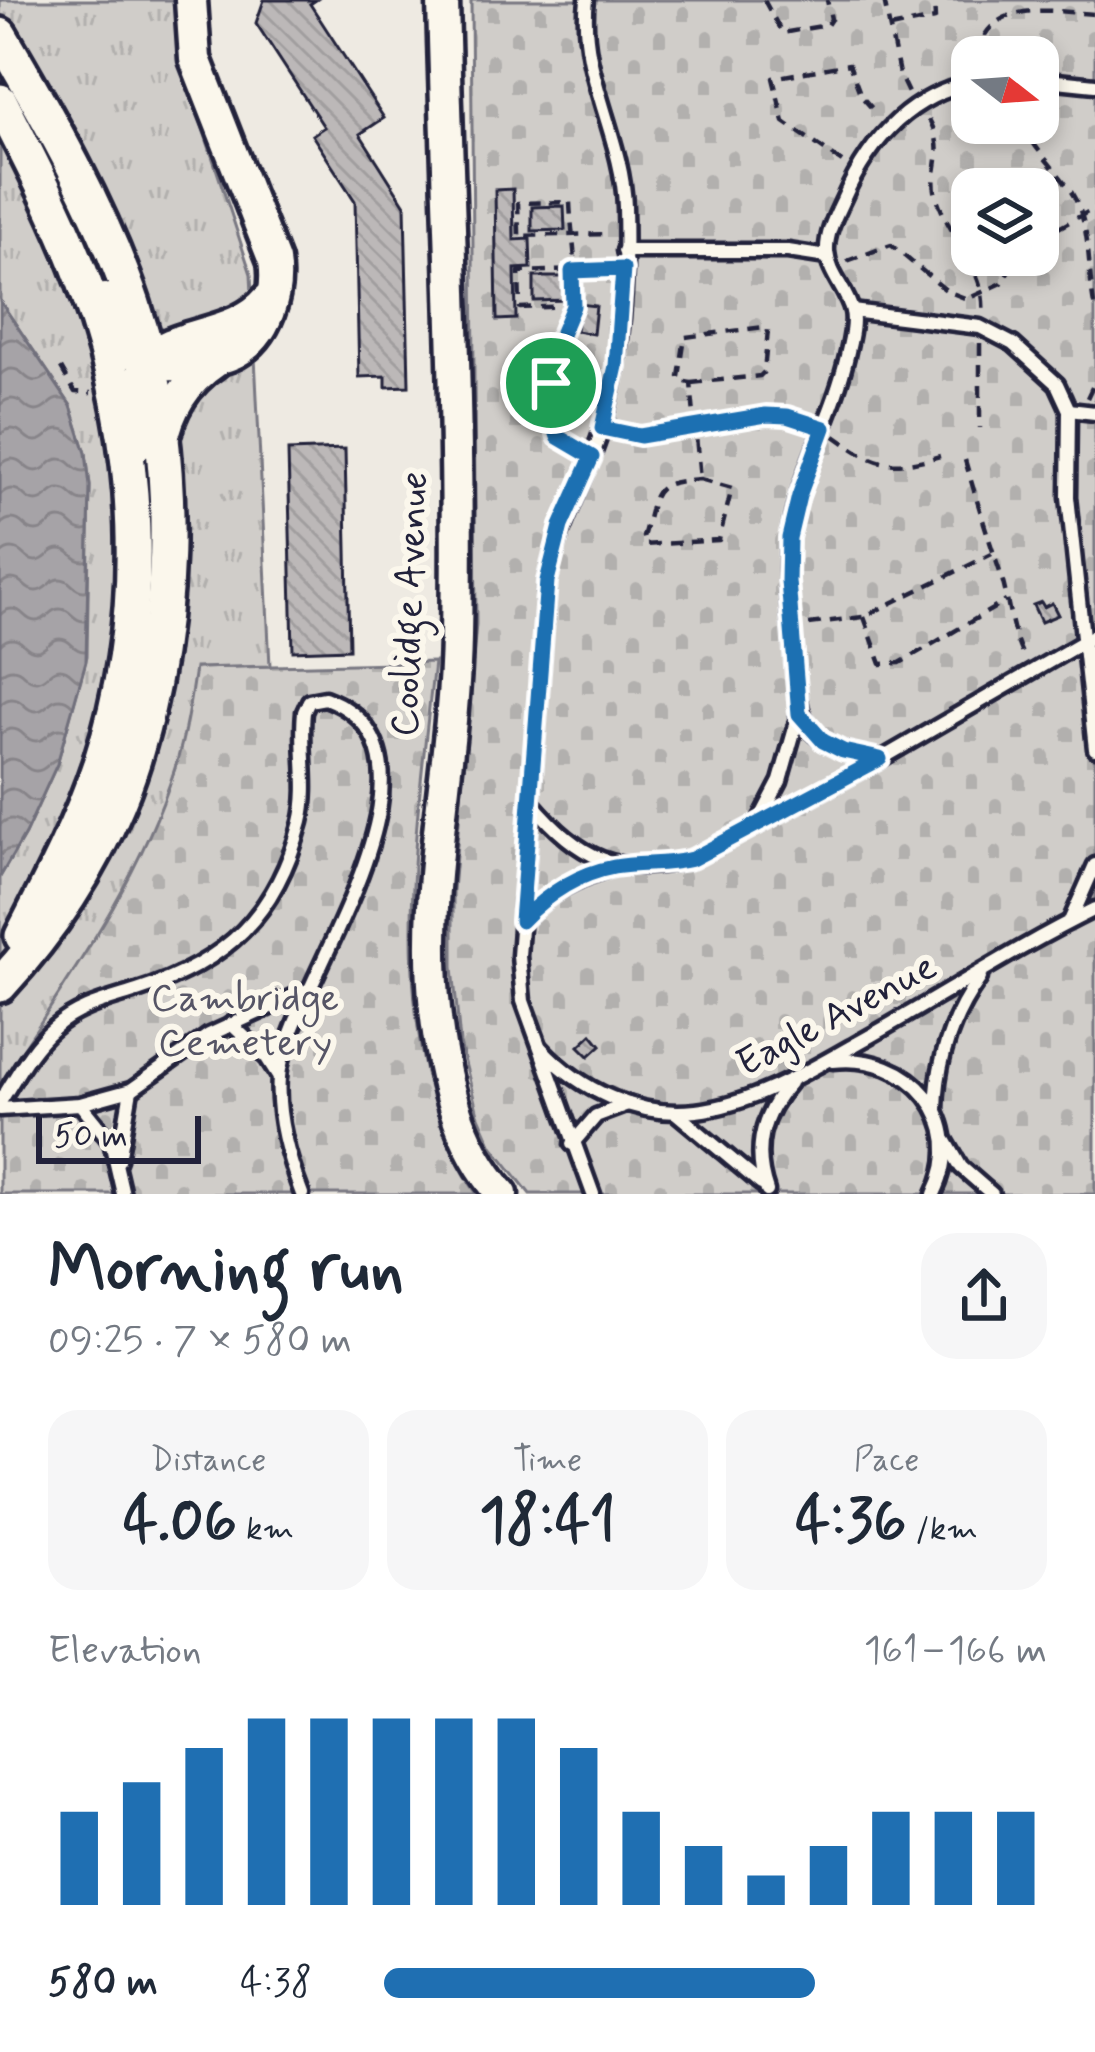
<!DOCTYPE html>
<meta charset="utf-8">
<style>
:root{--surface:#fff;--page:#f6f6f7;--text:#1f2937;--muted:#747a83;--accent:#1f6fb2}
body{margin:0;font-family:Mynerve,sans-serif;background:var(--page);color:var(--text);height:100vh;display:flex;flex-direction:column;font-size:45px;white-space:nowrap}
*{box-sizing:border-box;margin:0}
p{font-size:39px;color:var(--muted)}
.icon{flex:none;width:66px;height:66px;fill:none;stroke:currentColor;stroke-width:2;stroke-linecap:round;stroke-linejoin:round}
.map{position:relative;height:1194px;overflow:hidden}
.sheet{display:flex;flex-direction:column;background:var(--surface);flex:1}
.sheet>*{flex:none}
.needle{width:78px;rotate:107deg}
.tools{position:absolute;left:951px;top:36px;display:grid;gap:24px}
.tools a{display:grid;place-items:center;width:108px;height:108px;border-radius:24px;background:var(--surface);box-shadow:0 6px 18px #0003;font-size:60px}
.scale{position:absolute;left:36px;bottom:30px;width:165px;box-sizing:border-box;padding-left:12px;border:6px solid #22223b;border-top:0;font-size:33px;line-height:42px;white-space:nowrap;color:#22223b;-webkit-text-stroke:9px #fbf7ec;paint-order:stroke}
.pin{position:absolute;display:grid;place-items:center;width:102px;height:102px;color:#fff;margin:-51px;border:6px solid #fff;border-radius:50%;box-shadow:0 3px 12px #0007}
.round{display:grid;place-items:center;flex:none;width:126px;height:126px;border-radius:36px;background:var(--page)}
.overview{display:flex;align-items:center;justify-content:space-between;height:204px;padding:0 48px}
h1{font-size:66px;font-weight:700;line-height:90px}
.figures{display:grid;grid-template-columns:repeat(3,1fr);gap:18px;height:204px;padding:12px 48px}
.figures div{display:grid;align-content:center;border-radius:30px;background:var(--page);text-align:center}
.figures b{font-size:60px;font-weight:700}
.figures small{font-size:33px;font-weight:400}
.figures p{font-size:33px}
.chart{height:336px;padding:24px 48px}
.chart p{display:flex;justify-content:space-between}
.chart svg{width:100%;height:216px;margin-top:12px;stroke:var(--accent);stroke-width:6}
ul{padding:0 48px;list-style:none;font-size:39px}
li{display:grid;grid-template-columns:192px 144px 1fr;align-items:center;height:90px}
li i{height:30px;border-radius:15px;background:var(--accent)}
.map>svg:first-child{display:block}
</style>
<div class="map">
<svg width="1095" height="1194" viewBox="0 0 1095 1194">
<defs>
<pattern id="cemetery-stones" width="16" height="16" patternUnits="userSpaceOnUse" patternTransform="scale(3)"><rect width="16" height="16" fill="#d0cdc9"/><path d="M2 7V4a2 2 0 0 1 4 0v3zM10 15v-3a2 2 0 0 1 4 0v3z" fill="#b2b0ae"/></pattern>
<pattern id="park-tufts" width="24" height="20" patternUnits="userSpaceOnUse" patternTransform="scale(3)"><rect width="24" height="20" fill="#d0cdc9"/><path d="M3 7l-1-3M5 7V3M7 7l1-3M15 17l-1-3M17 17v-4M19 17l1-3" fill="none" stroke="#b2b0ae"/></pattern>
<pattern id="water-waves" width="16" height="10" patternUnits="userSpaceOnUse" patternTransform="scale(3)"><rect width="16" height="10" fill="#a6a3a7"/><path d="M0 5q4-4 8 0t8 0" fill="none" stroke="#878489"/></pattern>
<pattern id="building-back-hatch" width="6" height="6" patternUnits="userSpaceOnUse" patternTransform="scale(3)"><rect width="6" height="6" fill="#bcb8b8"/><path d="M-1 5l2 2M0 0l6 6M5-1l2 2" fill="none" stroke="#a19e9f"/></pattern>
</defs>
<rect width="100%" height="100%" fill="#eeeae2"/>
<filter id="ink" filterUnits="userSpaceOnUse"><feTurbulence type="fractalNoise" baseFrequency=".00833" numOctaves="2"/><feDisplacementMap in="SourceGraphic" scale="24" xChannelSelector="R" yChannelSelector="G"/><feConvolveMatrix kernelMatrix="1 2 1 2 8 2 1 2 1" color-interpolation-filters="sRGB"/></filter>
<g filter="url(#ink)">
<g fill="url(#cemetery-stones)" stroke="#797882" stroke-width="3" fill-rule="evenodd">
<path d="M471,0H1095V1194H530L492,1146L478,1114L460,1043L453,967V890L476,624ZM972,57H1038V123H972ZM972,189H1038V255H972Z"/>
<path d="M434,662C417,826 378,1051 477,1194H0V1084L119,895L156,817L175,768L195,668Z"/>
</g>
<path fill="url(#park-tufts)" stroke="#797882" stroke-width="3" d="M0,0H176L181,62L251,274L270,666L195,668C190,702 185,736 175,768C139,883 65,984 0,1084V877L25,834L57,764L87,656L90,486L86,453L71,406L0,301Z"/>
<polygon fill="url(#water-waves)" stroke="#716f7c" stroke-width="3" points="0,301 71,406 86,453 90,486 86,661 57,764 25,834 0,877"/>
<g fill="url(#building-back-hatch)" stroke="#22223b" stroke-width="3">
<polygon points="264,0 316,0 310,4 384,118 360,134 405,205 409,386 386,387 386,376 359,377 355,201 312,135 324,127 256,23"/>
<polygon points="513,189 514,240 530,239 531,268 515,269 516,319 497,320 495,190"/>
<polygon points="564,206 565,230 532,231 532,207"/>
<polygon points="534,277 566,277 567,300 534,301"/>
<polygon points="579,304 596,306 593,334 576,331"/>
<polygon points="563,355 592,362 587,382 558,376"/>
<polygon points="585,395 586,415 559,416 557,397"/>
<polygon points="345,449 349,649 293,651 288,451"/>
<polygon points="1041,602 1044,607 1052,603 1058,615 1041,622 1033,605"/>
<polygon points="592,1034 601,1045 589,1056 579,1046"/>
</g>
<g fill="none" stroke-linecap="round" stroke-linejoin="round">
<g stroke="#22223b" stroke-width="21">
<g id="service">
<path d="M587,0C578,70 623,137 625,207C627,279 623,357 603,426C587,479 558,526 547,581L519,956L523,1001L593,1194"/>
<polyline points="1038,79 1095,85"/>
<polyline points="624,251 788,251 827,257"/>
<polyline points="852,311 980,327 1013,344 1057,384 1069,410 1068,497 1095,749"/>
<polyline points="1069,410 1095,413"/>
<path d="M881,759C797,746 800,721 793,647C790,611 784,574 789,538C797,475 833,418 847,356C850,342 855,325 852,311C847,290 829,275 827,252C826,234 835,217 843,200C868,143 908,96 972,83"/>
<path d="M531,802C580,859 617,878 692,859L881,759L1095,635"/>
<polyline points="757,825 780,781 799,714"/>
<polyline points="1071,919 1095,865"/>
<path d="M522,921C549,891 579,878 617,866"/>
<polyline points="231,1024 267,1058 279,1077"/>
<path d="M541,1048C580,1090 638,1118 696,1111C753,1104 807,1072 856,1044C936,1000 1013,949 1095,909"/>
<path d="M833,1061C910,1052 971,1120 934,1194"/>
<path d="M0,1102C16,1077 31,1047 54,1028C77,1007 109,1000 137,991C227,962 276,915 301,822C310,787 300,748 304,712L309,701L325,698C473,754 286,990 279,1077C276,1115 289,1160 302,1194"/>
<polyline points="80,1104 111,1142 123,1194"/>
<polyline points="0,1109 80,1104 131,1090 209,1035 308,990"/>
<path d="M936,1110C937,1061 951,1018 980,978"/>
<polyline points="676,1113 761,1184"/>
<polyline points="946,1141 961,1167 992,1194"/>
<polyline points="572,1144 596,1116 628,1104"/>
<polyline points="119,1160 131,1090"/>
<path d="M767,1191C753,1150 761,1115 790,1083"/>
</g>
</g>
<g stroke="#22223b" stroke-width="39">
<g id="tertiary">
<path d="M443,0C448,212 460,425 456,637C454,762 422,884 435,1009C442,1074 457,1144 502,1194"/>
<path d="M105,299C110,317 115,335 129,349C147,366 168,368 191,363C206,360 223,359 236,352C267,335 279,293 274,261L195,59L191,0"/>
<path d="M162,445C168,409 185,382 215,362"/>
<path d="M134,448C135,424 133,395 142,372C159,327 231,343 268,299"/>
</g>
</g>
<g stroke="#22223b" stroke-width="42">
<g id="secondary">
<path d="M0,35C50,120 101,210 133,304C183,453 178,657 118,803C90,871 50,931 0,985"/>
<path d="M0,101C32,164 65,227 88,293C141,442 150,609 101,761C81,822 51,880 22,936"/>
</g>
</g>
<g stroke="#22223b" stroke-width="4.5" stroke-dasharray="12 9" stroke-linecap="butt">
<polyline points="764,0 782,33 827,25 831,19 827,0"/>
<polyline points="884,0 899,74 908,93"/>
<polyline points="890,28 935,19 934,0"/>
<path d="M986,57L985,35C1006,1 1060,12 1095,14"/>
<path d="M929,119C949,158 926,171 938,201C951,239 987,273 983,314"/>
<path d="M1023,123C1034,152 1058,169 1073,195C1092,228 1087,273 1095,309"/>
<polyline points="842,162 784,122 773,78 849,64 861,96 877,114"/>
<polyline points="1038,231 1053,231 1095,208"/>
<polyline points="847,261 891,245 947,291 967,299 1002,283 1017,255"/>
<polyline points="972,263 1014,265"/>
<polyline points="573,306 520,308 519,272 611,269"/>
<polyline points="980,343 980,428"/>
<polyline points="61,368 75,392 91,393"/>
<polyline points="691,383 760,376 764,372 768,330 764,327 685,337 679,377 680,381 691,383 700,479"/>
<polyline points="1087,398 1095,381"/>
<path d="M619,433C684,447 744,402 808,424"/>
<path d="M835,436C877,466 889,470 940,456"/>
<path d="M579,449L558,437C544,411 550,370 558,343C562,331 570,320 573,307C580,276 571,234 570,202L518,203L519,236L607,234"/>
<path d="M965,460C976,498 987,534 1000,572C1009,600 1010,629 1023,656"/>
<path d="M700,479L732,488L719,540L645,545L643,537C657,491 648,483 700,479Z"/>
<polyline points="864,617 881,664 900,663 1006,601"/>
<polyline points="809,624 863,617 992,554"/>
</g>
<use href="#service" stroke="#fbf7ec" stroke-width="12"/>
<use href="#tertiary" stroke="#fbf7ec" stroke-width="30"/>
<use href="#secondary" stroke="#fbf7ec" stroke-width="33"/>
</g>
</g>
<g fill="none" stroke-linecap="round" stroke-linejoin="round" filter="url(#ink)">
<g stroke="#fff" stroke-width="24">
<path id="route" d="M623,269L616,366L602,428L640,436L766,415L787,416L824,428L799,496L789,538L788,581L799,714L823,741L843,751L880,759L692,859C665,866 639,862 614,867C577,874 546,895 521,921L547,581L561,526L592,457L558,437L550,413L557,344L573,306L572,271Z"/>
</g>
<use href="#route" stroke="#1f6fb2" stroke-width="15"/>
</g>
<g text-anchor="middle" dominant-baseline="central" stroke-width="12" stroke-linejoin="round" paint-order="stroke">
<g font-size="39" fill="#22223b" stroke="#fbf7ec">
<text transform="translate(411 604) rotate(-88)">Coolidge Avenue</text>
<text transform="translate(837 1016) rotate(-28)">Eagle Avenue</text>
</g>
<g font-size="39" fill="#565566" stroke="#fbf7ec">
<text x="245" y="999">Cambridge<tspan x="245" dy="45">Cemetery</tspan></text>
</g>
</g>
</svg>
<div class="tools">
<a><svg class="needle" viewBox="-14 -14 28 28"><path d="M0-13l5 13h-10z" fill="#e53935"/><path d="M0 13l5-13h-10z" fill="#747a83"/></svg></a>
<a><svg class="icon" aria-label="layers" viewBox="0 0 24 24"><path d="M12 4l9 5-9 5-9-5zM3 14l9 5 9-5"/></svg></a>
</div>
<div class="scale">50 m</div>
<div class="pin" style="left:551px;top:383px;background:#1e9e55"><svg class="icon" aria-label="arrive" viewBox="0 0 24 24"><path d="M6 21V4h12l-3 4 3 4H6"/></svg></div>
</div>
<section class="sheet">
<div class="overview"><div><h1>Morning run</h1><p>09:25 · 7 × 580 m</p></div><a class="round"><svg class="icon" aria-label="share" viewBox="0 0 24 24"><path d="M12 15V3M7 8l5-5 5 5M5 13v7h14v-7"/></svg></a></div>
<div class="figures">
<div><p>Distance</p><b>4.06<small> km</small></b></div>
<div><p>Time</p><b>18:41</b></div>
<div><p>Pace</p><b>4:36<small> /km</small></b></div>
</div>
<div class="chart"><p><span>Elevation</span>161–166 m</p>
<svg viewBox="0 0 160 44" preserveAspectRatio="none"><path d="M5 44V25M15 44V19M25 44V12M35 44V6M45 44V6M55 44V6M65 44V6M75 44V6M85 44V12M95 44V25M105 44V32M115 44V38M125 44V32M135 44V25M145 44V25M155 44V25"/></svg>
</div>
<ul>
<li><b>580 m</b>4:38<i style="width:65%"></i></li>
</ul>
</section>
